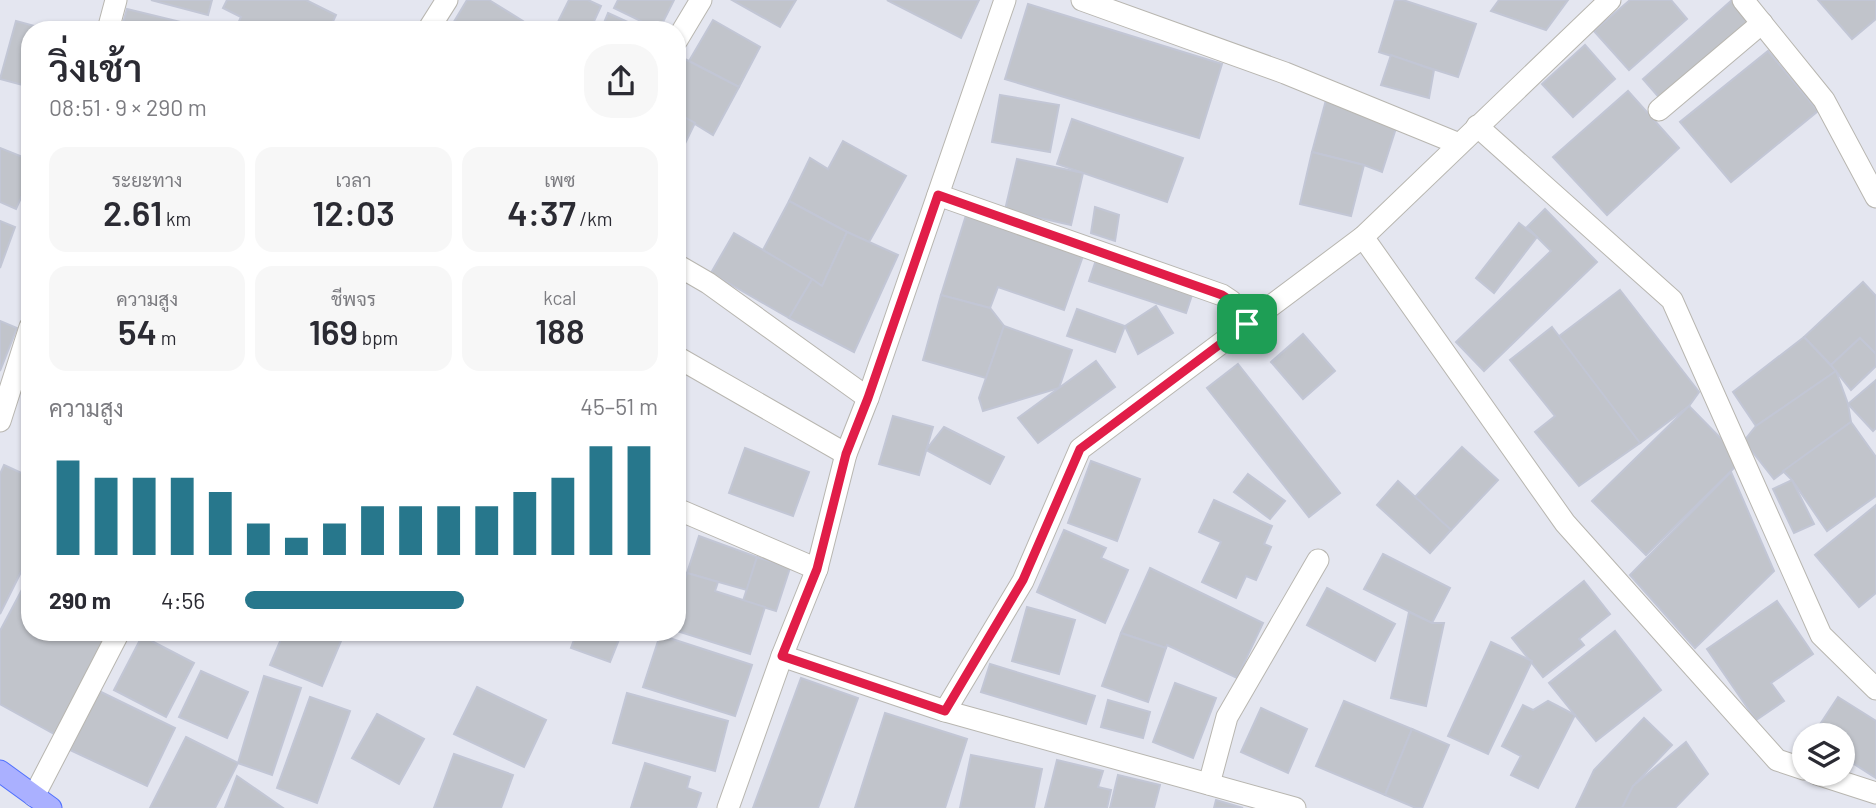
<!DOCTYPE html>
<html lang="th">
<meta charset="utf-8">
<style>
:root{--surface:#fff;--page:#f7f7f7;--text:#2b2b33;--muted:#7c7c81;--accent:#27778c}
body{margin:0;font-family:Barlow,Sarabun,sans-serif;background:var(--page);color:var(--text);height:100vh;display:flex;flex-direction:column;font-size:26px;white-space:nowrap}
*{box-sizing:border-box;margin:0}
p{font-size:23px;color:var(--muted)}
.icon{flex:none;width:38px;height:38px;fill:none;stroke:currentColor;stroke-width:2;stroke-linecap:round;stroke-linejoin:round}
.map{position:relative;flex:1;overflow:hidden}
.sheet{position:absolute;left:21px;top:21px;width:665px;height:620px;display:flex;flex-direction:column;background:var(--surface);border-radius:28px;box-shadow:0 2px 5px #0004}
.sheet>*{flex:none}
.tools{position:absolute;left:1792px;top:723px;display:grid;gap:14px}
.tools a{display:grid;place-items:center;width:63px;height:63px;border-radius:50%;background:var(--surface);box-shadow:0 2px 5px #0004;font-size:35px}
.pin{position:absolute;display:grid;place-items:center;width:60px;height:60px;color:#fff;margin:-30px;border-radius:14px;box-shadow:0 4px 10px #0006}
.round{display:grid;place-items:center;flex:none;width:74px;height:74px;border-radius:28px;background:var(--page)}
.overview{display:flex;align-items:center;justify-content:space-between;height:119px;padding:0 28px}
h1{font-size:38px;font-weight:600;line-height:52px}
.stats{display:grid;grid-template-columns:repeat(3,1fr);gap:10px;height:119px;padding:7px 28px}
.stats div{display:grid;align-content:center;border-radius:18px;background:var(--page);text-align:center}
.stats b{font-size:35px;font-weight:600}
.stats small{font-size:19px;font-weight:400}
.stats p{font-size:19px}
.chart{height:196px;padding:14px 28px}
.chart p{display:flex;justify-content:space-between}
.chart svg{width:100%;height:126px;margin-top:7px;stroke:var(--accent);stroke-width:6}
ul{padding:0 28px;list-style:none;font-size:23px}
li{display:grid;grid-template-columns:112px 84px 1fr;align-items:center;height:52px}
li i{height:18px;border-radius:9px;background:var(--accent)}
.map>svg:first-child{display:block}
</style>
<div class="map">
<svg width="1876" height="808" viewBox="0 0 1876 808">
<rect width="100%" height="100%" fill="#e4e6f0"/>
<g fill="#c1c4cb" stroke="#c2c6d5" stroke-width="2">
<polygon points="151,0 212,0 208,15"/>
<polygon points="227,0 306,0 336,15 329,30 235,30 241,17 223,8"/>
<polygon points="467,0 489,0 523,21 518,30 449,30"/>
<polygon points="569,0 588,0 601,6 590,30 565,30 556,26"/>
<polygon points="618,0 674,0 659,30 614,8"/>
<polygon points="732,0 796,0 780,27"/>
<polygon points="887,0 979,0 961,38"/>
<polygon points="1395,0 1403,0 1476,24 1458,77 1379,52"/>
<polygon points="1499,0 1568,0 1546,30 1491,11"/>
<polygon points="1630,0 1671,0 1687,19 1629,70 1594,31"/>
<polygon points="1732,0 1754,23 1664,103 1643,79"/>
<polygon points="1818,0 1876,0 1876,19 1852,39"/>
<polygon points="1028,4 1222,64 1199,138 1005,79"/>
<polygon points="127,9 197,26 196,30 121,30"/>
<polygon points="608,13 645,30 601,30"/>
<polygon points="713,20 760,47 739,87 689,61"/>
<polygon points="16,21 49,30 30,30 30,87 0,79"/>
<polygon points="1585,45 1615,79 1573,117 1542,84"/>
<polygon points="1768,51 1818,111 1731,182 1680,122"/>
<polygon points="1391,55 1434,70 1429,98 1381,85"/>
<polygon points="681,57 739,87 713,135 677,113 677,64"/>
<polygon points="1628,91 1679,148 1607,215 1553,157"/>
<polygon points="1000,95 1059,105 1050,152 992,142"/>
<polygon points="1326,100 1398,122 1382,172 1364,165 1312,152"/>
<polygon points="677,113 695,123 678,158 677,157"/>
<polygon points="1072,119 1183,158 1167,202 1057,164"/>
<polygon points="843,141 906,176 869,242 847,232 789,201 810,158 828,169"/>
<polygon points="0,148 30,160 30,178 16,209 0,202"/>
<polygon points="1312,152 1364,165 1351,216 1300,204"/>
<polygon points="1017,159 1083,173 1071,225 1005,210"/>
<polygon points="789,201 847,232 822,286 763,250"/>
<polygon points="1095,207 1119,215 1115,241 1091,233"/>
<polygon points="1545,209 1597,262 1484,371 1456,342 1551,251 1527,227"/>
<polygon points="967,212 1084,253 1064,310 998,287 990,308 941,295"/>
<polygon points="0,221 15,227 0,268"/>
<polygon points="1519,223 1537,237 1494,293 1476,278"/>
<polygon points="847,232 898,255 854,352 789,318 812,279 822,286"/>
<polygon points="734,233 812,279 789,318 711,273"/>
<polygon points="1097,257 1194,289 1186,313 1089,281"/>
<polygon points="1863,282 1876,296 1876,354 1860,338 1831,365 1804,337"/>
<polygon points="1620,290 1699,392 1689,406 1640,443 1558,337"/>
<polygon points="941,295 990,308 1004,326 986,378 923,360"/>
<polygon points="1156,306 1173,333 1138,354 1125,326"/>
<polygon points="1077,309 1125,326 1115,352 1067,336"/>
<polygon points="0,321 17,328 0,371"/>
<polygon points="1004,326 1072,350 1059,388 983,411 979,398"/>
<polygon points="1552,327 1640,443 1579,486 1535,432 1555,416 1510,360"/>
<polygon points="1303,334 1335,371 1303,399 1271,362"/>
<polygon points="1804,337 1836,371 1756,426 1733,392"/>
<polygon points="1860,338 1876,354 1876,366 1851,390 1831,365"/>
<polygon points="1096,361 1115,387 1038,443 1018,418"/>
<polygon points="1238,364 1340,493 1309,517 1207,388"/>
<polygon points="1836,371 1848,404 1851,422 1774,479 1744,441 1756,426"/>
<polygon points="1876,380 1876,428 1873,431 1848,404"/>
<polygon points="1689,406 1742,460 1646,555 1592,501"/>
<polygon points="893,416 933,427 919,475 879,464"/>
<polygon points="1851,422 1876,457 1876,496 1827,531 1792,480 1783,471"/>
<polygon points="944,427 1004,457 990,484 926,450"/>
<polygon points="1462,447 1498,480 1451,530 1415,497"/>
<polygon points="745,448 809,472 793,516 729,493"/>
<polygon points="1091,461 1140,479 1117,541 1068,523"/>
<polygon points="4,465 30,477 30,554 0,614 0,474"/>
<polygon points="1731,472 1774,571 1695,648 1630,575"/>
<polygon points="1248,474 1285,501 1270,519 1234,492"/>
<polygon points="1792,480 1814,524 1794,533 1773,489"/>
<polygon points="1398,481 1451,530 1430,553 1377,505"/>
<polygon points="1214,500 1272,526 1264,544 1271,547 1256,580 1246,576 1236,598 1202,582 1221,542 1199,532"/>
<polygon points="1876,505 1876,593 1859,607 1815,555"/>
<polygon points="1064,530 1106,548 1101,558 1128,570 1105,623 1037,592"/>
<polygon points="699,536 757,557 747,590 687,573"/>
<polygon points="1383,554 1450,588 1432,623 1364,589"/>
<polygon points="757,557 790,568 776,611 743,601"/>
<polygon points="1150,568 1263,623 1237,678 1167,645 1166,648 1121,633"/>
<polygon points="687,573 718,582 715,591 765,607 750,654 677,631 677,584 683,586"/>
<polygon points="1584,581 1610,614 1579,639 1584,645 1543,677 1512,638"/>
<polygon points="25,584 30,587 30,632 103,632 109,635 54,734 0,704 0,631"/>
<polygon points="1327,588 1395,624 1375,661 1307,625"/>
<polygon points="1777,601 1813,654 1771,683 1784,701 1756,720 1707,649"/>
<polygon points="1027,607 1075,620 1059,674 1012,661"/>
<polygon points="1409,612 1432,623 1444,623 1426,706 1391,698"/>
<polygon points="1615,631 1661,690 1596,741 1549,683"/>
<polygon points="284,632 319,632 341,641 322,686 270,665"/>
<polygon points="577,632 622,632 610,662 571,648"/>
<polygon points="1121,633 1166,648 1148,702 1102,686"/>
<polygon points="660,635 752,665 735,716 643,687"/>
<polygon points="142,636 194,663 166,717 114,690"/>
<polygon points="1491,642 1532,661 1488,754 1448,736"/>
<polygon points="990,664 1095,696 1086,724 981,692"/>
<polygon points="201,671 248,692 227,738 179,717"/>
<polygon points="264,676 301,688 272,775 238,763"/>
<polygon points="801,678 858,698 818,808 753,808"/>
<polygon points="1175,683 1216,698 1193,758 1153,742"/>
<polygon points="477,687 546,720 524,767 454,734"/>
<polygon points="99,691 175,728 147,786 70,750"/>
<polygon points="627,693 728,721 715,771 613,743"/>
<polygon points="310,697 350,711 317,803 277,788"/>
<polygon points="1838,697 1876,721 1876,778 1843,757 1843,735 1813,735"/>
<polygon points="1108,700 1150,712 1143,738 1101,727"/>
<polygon points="1344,701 1412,729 1385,795 1316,766"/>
<polygon points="1548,701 1575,715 1538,788 1511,775 1521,756 1502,746 1523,705 1533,710"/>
<polygon points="1261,708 1307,729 1288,773 1241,752"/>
<polygon points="885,713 967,739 945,808 855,808"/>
<polygon points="377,714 424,739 399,784 352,758"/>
<polygon points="1644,718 1672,745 1633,786 1622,808 1576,808 1594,770"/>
<polygon points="1412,729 1449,745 1422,808 1416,808 1385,795"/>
<polygon points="186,737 238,763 215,808 150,808"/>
<polygon points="1686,742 1708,774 1675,808 1622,808 1633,786"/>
<polygon points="454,754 513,775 501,808 434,808"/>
<polygon points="971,755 1042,769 1034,808 960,808"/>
<polygon points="1057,760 1103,771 1098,787 1111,790 1107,808 1045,808"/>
<polygon points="645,763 690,777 687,788 701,793 696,808 631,808"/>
<polygon points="1118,775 1160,785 1154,808 1110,808"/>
<polygon points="237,776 283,808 225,808"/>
<polygon points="1216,800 1243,808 1214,808"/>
</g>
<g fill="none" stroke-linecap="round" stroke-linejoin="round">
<g stroke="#b8b6b0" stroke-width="23">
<g id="minor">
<polyline points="1082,0 1285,73 1459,144"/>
<polyline points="1743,0 1824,100 1876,197"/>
<polyline points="108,30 116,0"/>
<polyline points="428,30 447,0"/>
<polyline points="677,40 701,0"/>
<polyline points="1659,110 1762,23"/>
<polyline points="1477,126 1672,300 1821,635 1876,689"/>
<polyline points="938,195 1222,295 1231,301 1247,324"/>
<polyline points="1363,237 1565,523 1777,760 1804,769"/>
<polyline points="677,265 708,283 868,398"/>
<polyline points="677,357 846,454"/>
<polyline points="0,421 30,327"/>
<polyline points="677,509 817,569"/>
<polyline points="782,656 945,711 1295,808"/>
<polyline points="945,711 1023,581 1080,449 1363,237 1610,0"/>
<polyline points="1817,774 1876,793"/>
<polyline points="1209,784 1227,717 1318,560"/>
<polyline points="34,796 119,632"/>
<polyline points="728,808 782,656 817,569 846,454 868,398 1005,0"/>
</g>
</g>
<g stroke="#5071fd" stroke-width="23">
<polyline id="major" points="0,771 51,808"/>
</g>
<use href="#minor" stroke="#fff" stroke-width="21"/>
<use href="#major" stroke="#aab0ff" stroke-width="21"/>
</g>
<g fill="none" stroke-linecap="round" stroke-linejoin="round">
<g stroke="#fff" stroke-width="14">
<polygon id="route" points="938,195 1222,295 1231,301 1247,324 1080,449 1023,580 945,711 782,656 817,569 846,454 868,398"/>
</g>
<use href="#route" stroke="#e11d48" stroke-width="9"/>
</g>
</svg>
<div class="tools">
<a><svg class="icon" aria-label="layers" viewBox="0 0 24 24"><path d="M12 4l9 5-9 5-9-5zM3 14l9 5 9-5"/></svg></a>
</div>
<div class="pin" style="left:1247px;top:324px;background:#1e9e55"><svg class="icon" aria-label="arrive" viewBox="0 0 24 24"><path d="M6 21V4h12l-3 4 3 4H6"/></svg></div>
<section class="sheet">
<div class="overview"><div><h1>วิ่งเช้า</h1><p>08:51 · 9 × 290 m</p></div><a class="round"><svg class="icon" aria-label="share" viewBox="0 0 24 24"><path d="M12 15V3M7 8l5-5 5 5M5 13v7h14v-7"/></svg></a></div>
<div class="stats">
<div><p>ระยะทาง</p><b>2.61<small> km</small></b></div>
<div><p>เวลา</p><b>12:03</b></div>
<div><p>เพซ</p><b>4:37<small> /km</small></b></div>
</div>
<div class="stats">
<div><p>ความสูง</p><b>54<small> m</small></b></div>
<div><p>ชีพจร</p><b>169<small> bpm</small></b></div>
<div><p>kcal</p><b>188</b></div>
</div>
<div class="chart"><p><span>ความสูง</span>45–51 m</p>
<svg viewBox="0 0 160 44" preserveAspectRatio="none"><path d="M5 44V11M15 44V17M25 44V17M35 44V17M45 44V22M55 44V33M65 44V38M75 44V33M85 44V27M95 44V27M105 44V27M115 44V27M125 44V22M135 44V17M145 44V6M155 44V6"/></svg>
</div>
<ul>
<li><b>290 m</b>4:56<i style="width:53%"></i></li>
</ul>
</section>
</div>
